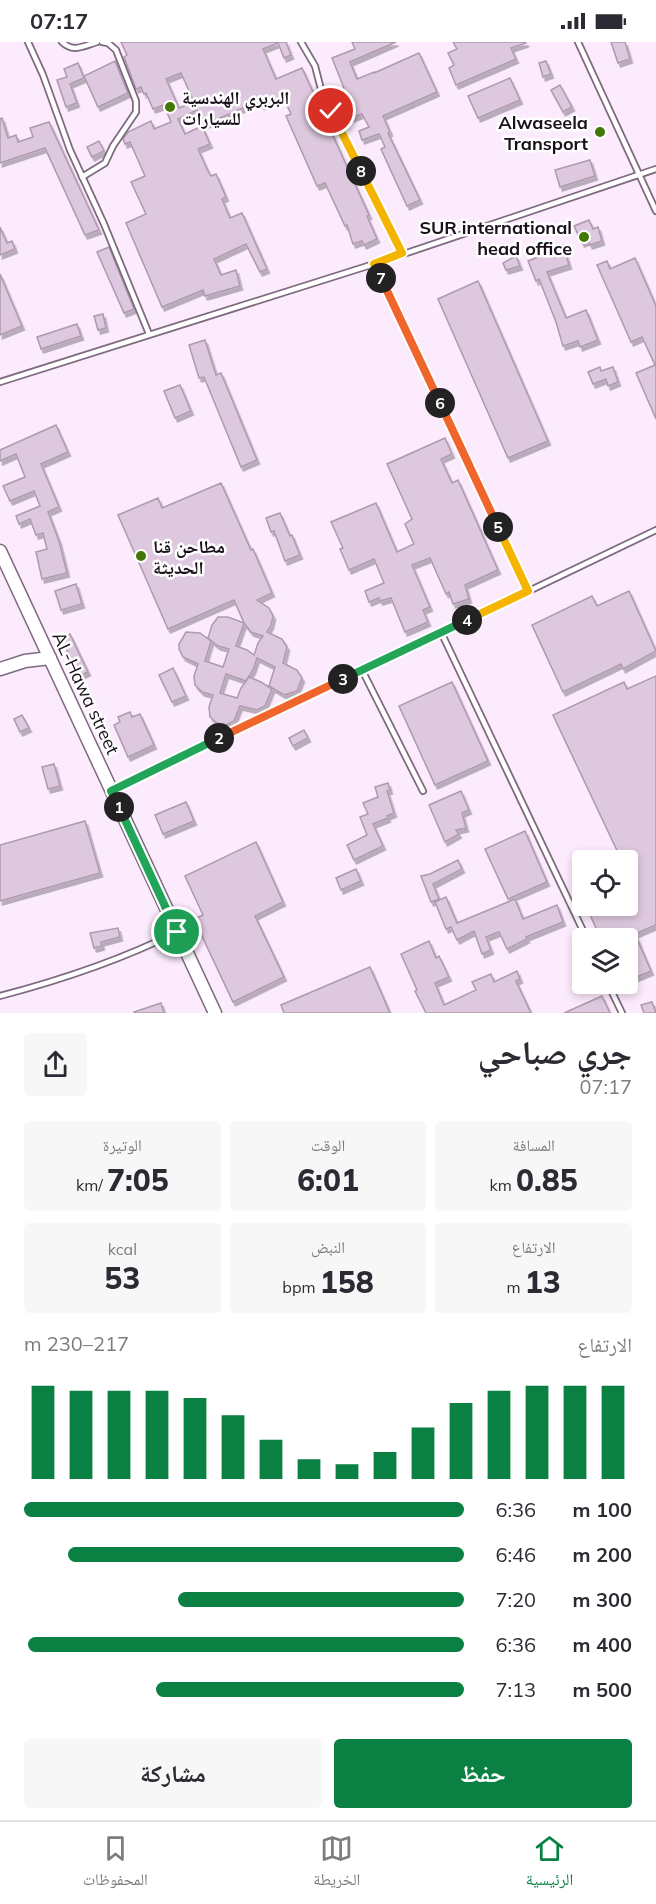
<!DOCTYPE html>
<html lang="ar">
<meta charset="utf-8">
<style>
:root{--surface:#fff;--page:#f7f7f7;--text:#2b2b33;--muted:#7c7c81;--line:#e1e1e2;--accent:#0b8043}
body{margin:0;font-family:Mulish,"Noto Naskh Arabic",sans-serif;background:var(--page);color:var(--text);direction:rtl;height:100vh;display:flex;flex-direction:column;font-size:22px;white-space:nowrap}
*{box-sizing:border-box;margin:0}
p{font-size:20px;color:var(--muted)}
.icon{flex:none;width:33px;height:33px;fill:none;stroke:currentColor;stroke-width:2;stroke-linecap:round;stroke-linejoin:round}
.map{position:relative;height:971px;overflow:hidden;direction:ltr}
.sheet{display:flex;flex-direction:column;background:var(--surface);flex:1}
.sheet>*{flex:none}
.controls{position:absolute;left:572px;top:808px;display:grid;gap:12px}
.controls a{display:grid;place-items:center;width:66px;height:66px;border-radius:6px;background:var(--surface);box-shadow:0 3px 9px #0003;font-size:30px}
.pin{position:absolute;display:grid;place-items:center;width:51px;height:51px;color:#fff;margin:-26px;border:3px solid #fff;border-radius:50%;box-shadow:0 2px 6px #0007}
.km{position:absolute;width:30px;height:30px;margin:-15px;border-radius:50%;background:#222;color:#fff;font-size:16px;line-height:30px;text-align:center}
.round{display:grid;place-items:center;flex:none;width:63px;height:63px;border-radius:6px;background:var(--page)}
.overview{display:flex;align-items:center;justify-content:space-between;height:102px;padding:0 24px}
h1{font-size:33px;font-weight:800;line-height:45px}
.figures{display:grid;grid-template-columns:repeat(3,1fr);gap:9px;height:102px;padding:6px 24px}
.figures div{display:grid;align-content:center;border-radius:6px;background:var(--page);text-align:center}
.figures b{font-size:30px;font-weight:800}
.figures small{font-size:16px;font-weight:400}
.figures p{font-size:16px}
.chart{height:168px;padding:12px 24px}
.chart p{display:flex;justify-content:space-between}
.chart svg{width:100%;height:108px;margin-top:6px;stroke:var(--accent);stroke-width:6}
.cta{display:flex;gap:12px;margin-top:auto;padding:12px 24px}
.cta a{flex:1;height:69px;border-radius:6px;background:var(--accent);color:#fff;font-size:24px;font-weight:800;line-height:69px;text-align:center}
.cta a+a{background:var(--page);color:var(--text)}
ul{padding:0 24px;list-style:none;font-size:20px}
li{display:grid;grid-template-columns:96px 72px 1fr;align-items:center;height:45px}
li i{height:15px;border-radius:8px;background:var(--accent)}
.status{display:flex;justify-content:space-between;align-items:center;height:42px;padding:0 30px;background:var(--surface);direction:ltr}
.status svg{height:16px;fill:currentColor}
.menu{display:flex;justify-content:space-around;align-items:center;height:84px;border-top:2px solid var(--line);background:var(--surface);font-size:16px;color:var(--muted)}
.menu a{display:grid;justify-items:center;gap:3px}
.menu .active{color:var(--accent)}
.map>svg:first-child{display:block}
</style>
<div class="status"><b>07:17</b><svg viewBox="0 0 49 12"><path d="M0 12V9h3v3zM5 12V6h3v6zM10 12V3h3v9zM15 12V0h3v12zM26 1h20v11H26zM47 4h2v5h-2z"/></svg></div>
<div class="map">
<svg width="656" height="971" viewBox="0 0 656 971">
<defs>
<filter id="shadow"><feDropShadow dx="2.5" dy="4" stdDeviation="0" flood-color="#0004"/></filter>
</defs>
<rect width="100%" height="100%" fill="#fceafd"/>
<g fill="#dec8df" stroke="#ae99af" stroke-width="1.5" fill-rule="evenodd" filter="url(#shadow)">
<path d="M121,0H286L291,13L284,16L278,1L263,7L276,37L302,26L369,173L367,174L377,197L364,203L362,199L353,202L347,183L345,184L325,141L317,144L286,74L291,72L283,55L262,64L259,59L204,83L197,68L178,77L185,92L202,84L210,102L198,107L208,129L211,134L216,132L226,155L222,157L230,176L242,171L267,227L260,230L246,202L214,217L221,233L236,228L240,244L205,254L203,248L162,265L126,181L146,172L131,140L145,134L130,100L125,102L123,97L128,90L151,79L154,87L171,80L164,63L153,67L146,51L144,52L141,45L136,47L124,15L127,13ZM181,31L194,60L179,66L166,37Z"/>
<polygon points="352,0 396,0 350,20 357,37 374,30 374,31 419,11 437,50 383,74 390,90 388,91 420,158 407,164 381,107 385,105 379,92 362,98 359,89 369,85 362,72 351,76 341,47 344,46 332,16 355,7"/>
<polygon points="453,0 526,0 526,1 511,6 516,17 456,43 449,26 454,23 448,11 457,7"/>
<polygon points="611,0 625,0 630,17 618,21"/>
<polygon points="115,19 128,51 98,65 84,34"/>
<polygon points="546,19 551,32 543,35 539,21"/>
<polygon points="78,21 84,36 70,42 77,61 66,65 57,38 67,35 64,27"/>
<polygon points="510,36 520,58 478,76 468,54"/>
<polygon points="560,43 572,65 563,70 551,48"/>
<polygon points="2,76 8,96 16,93 18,100 33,95 30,86 49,80 99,188 85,193 45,106 0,121 0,77"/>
<polygon points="99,99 104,109 92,115 87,105"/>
<polygon points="590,118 595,134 560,145 555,128"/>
<polygon points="589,178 593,187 598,185 602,199 590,203 588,199 582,201 574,184"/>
<polygon points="0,185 7,201 12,199 15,207 0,213"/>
<polygon points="563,203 569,223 547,230 566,276 586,268 598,298 580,305 578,299 563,304 556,280 539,237 536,239 528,219 546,212 545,209"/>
<polygon points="109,205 134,267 124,271 97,210"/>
<polygon points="516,214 520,224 506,228 503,221"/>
<polygon points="635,216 656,264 656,377 636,331 655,323 642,295 631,300 597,223 607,219 610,227"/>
<polygon points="0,232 22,284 0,293"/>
<polygon points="478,239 548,399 508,416 438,257"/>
<polygon points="103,272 106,286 98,288 94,274"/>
<polygon points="77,282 81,294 41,307 37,295"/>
<polygon points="205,298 216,333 221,331 257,418 241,425 204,335 199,336 189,303"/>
<polygon points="600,325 601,329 613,325 618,340 608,344 606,337 593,342 588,330"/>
<polygon points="180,343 191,369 175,376 164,349"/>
<polygon points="56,383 68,410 41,422 59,465 48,470 59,499 67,531 42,537 36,510 47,507 43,491 36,493 30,477 19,482 16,474 40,464 34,449 10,459 3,444 25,435 16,412 0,419 0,408"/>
<polygon points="445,396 452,412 441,417 452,441 458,438 498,528 465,543 469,557 453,562 449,550 446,552 430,516 412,523 430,565 423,568 428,580 405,590 391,556 380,559 379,556 369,560 365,549 384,541 374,517 349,528 340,507 343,506 331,480 376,461 397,510 414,502 405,482 412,477 387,422"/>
<path d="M221,441L251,508L253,507L272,551L257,558L269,566L273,574L271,583L267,590L282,597L287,605L283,621L297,628L302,636L297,649L284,653L269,644L275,625L257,616L253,628L246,639L226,632L220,651L237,656L241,646L249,635L261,640L272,647L265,664L257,668L240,664L234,679L226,683L217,681L210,675L209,665L213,653L202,650L195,643L194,634L198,622L183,615L179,607V602L186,590L200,591L211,599L205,619L223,625L229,607L218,604L208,596L212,583L218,575H228L244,581L234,558L168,587L118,473L158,456L162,466ZM244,581L251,590L263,594L258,601L254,613L247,608L236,604Z"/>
<polygon points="280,471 290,494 292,493 300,513 285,519 274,489 271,490 266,476"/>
<polygon points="76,542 82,562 61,568 55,549"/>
<polygon points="629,549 656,609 623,627 621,622 563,650 532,583 592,554 597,564"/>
<polygon points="70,592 88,630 79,634 61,596"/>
<polygon points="173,626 186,654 172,660 159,633"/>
<polygon points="656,634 656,883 635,892 651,929 627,939 627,897 601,897 586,864 627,864 627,819 622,819 553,673 624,640 627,647"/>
<polygon points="452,640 488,719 435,743 399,664"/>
<polygon points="130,670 132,675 140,672 154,703 128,715 114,683 120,680 118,675"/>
<polygon points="22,673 29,686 20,690 14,677"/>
<polygon points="304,688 308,696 293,704 289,696"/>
<polygon points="54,722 60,744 48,747 42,725"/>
<polygon points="388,741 390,748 387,749 394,771 387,774 388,776 373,782 383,804 354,818 347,803 367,793 360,775 368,772 363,761 378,755 375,745"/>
<polygon points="461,749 469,768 462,771 466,786 456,788 459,792 445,800 429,763"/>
<polygon points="186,760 194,779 163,792 155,773"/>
<polygon points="85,779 100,831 0,859 0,803"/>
<polygon points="525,789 547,840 508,857 485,807"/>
<polygon points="256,800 283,860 255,874 284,935 233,960 194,877 203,873 185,834"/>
<polygon points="458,818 462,827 433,842 439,857 431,860 421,834 430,832"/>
<polygon points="356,827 361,839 341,848 336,836"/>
<polygon points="446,855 457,881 515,857 523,877 557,863 563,880 526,895 527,897 507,907 499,890 486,895 491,908 482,912 474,889 457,898 451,885 446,887 435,860"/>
<polygon points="118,886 120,895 101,900 102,904 94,906 90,891"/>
<polygon points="429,899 436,916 439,914 449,935 435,941 444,963 476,948 472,940 491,932 494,940 517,929 520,937 516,939 531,971 426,971 415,949 417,948 401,912"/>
<polygon points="370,925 390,971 284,971 281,963"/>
<polygon points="602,954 610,971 564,971"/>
<polygon points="652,960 656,971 644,971 641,963"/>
<polygon points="161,961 164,971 134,971 134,970"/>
</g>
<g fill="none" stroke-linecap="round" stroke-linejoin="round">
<g stroke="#7d6a7e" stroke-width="8">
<g id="lane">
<polyline points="28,0 43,33 70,108 104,182 149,292"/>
<path d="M62,0C73,11 84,4 97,0"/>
<polyline points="301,0 315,24 323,55 402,211"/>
<polyline points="578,0 656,169"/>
<polyline points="82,135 105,121 113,104 136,70 136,59 116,8 108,1 102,0"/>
<polyline points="374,222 528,549"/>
<polyline points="0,340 374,222 656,127"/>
<polyline points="441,590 587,897"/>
<polyline points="362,628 423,749"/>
<polyline points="112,749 656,488"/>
<polyline points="608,942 622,971"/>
<path d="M0,954C61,938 121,918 177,890"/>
</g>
</g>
<g stroke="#7d6a7e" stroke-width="15">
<g id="secondary">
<polyline points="0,509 215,971"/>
<polyline points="0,627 25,619 50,616"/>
</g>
</g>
<use href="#lane" stroke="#fff" stroke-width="4.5"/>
<use href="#secondary" stroke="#fff" stroke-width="12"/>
</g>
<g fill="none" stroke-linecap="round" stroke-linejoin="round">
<g stroke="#fff" stroke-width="12">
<polyline id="split-1" points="119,765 177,890"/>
</g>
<g stroke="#fff" stroke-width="12">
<polyline id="split-2" points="119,765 111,749 219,696"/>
</g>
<g stroke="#fff" stroke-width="12">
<polyline id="split-3" points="219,696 343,637"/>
</g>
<g stroke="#fff" stroke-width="12">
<polyline id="split-4" points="343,637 467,578"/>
</g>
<g stroke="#fff" stroke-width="12">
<polyline id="split-5" points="467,578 528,549 498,485"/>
</g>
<g stroke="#fff" stroke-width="12">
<polyline id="split-6" points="440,361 498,485"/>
</g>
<g stroke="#fff" stroke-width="12">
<polyline id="split-7" points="381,236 440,361"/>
</g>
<g stroke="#fff" stroke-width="12">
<polyline id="split-8" points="361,129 402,211 374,222 381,236"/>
</g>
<g stroke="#fff" stroke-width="12">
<polyline id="split-9" points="331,69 361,129"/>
</g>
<use href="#split-1" stroke="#22a559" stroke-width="8"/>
<use href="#split-2" stroke="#22a559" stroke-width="8"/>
<use href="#split-3" stroke="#f0652b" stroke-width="8"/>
<use href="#split-4" stroke="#22a559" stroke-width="8"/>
<use href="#split-5" stroke="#f5b400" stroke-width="8"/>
<use href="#split-6" stroke="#f0652b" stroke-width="8"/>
<use href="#split-7" stroke="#f0652b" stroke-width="8"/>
<use href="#split-8" stroke="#f5b400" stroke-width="8"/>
<use href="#split-9" stroke="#f5b400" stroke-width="8"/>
</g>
<g fill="#427705" stroke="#fefefe" stroke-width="2">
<circle cx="170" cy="65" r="6"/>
<circle cx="600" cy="90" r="6"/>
<circle cx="584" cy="195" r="6"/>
<circle cx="141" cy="514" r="6"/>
</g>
<g text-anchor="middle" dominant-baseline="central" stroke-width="5" stroke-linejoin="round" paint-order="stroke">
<g font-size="18" font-weight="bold" fill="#191119" stroke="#fefefe" text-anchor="start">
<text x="182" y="55">البربري الهندسية<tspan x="182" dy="21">للسيارات</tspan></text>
<text x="588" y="80" text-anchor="end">Alwaseela<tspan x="588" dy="21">Transport</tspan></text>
<text x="572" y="185" text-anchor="end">SUR international<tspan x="572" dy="21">head office</tspan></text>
<text x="153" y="504">مطاحن قنا<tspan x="153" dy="21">الحديثة</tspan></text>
</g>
<g font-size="18" fill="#191119" stroke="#fefefe">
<text transform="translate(86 651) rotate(65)">AL-Hawa street</text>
</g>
</g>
</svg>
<div class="controls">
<a><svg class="icon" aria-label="locate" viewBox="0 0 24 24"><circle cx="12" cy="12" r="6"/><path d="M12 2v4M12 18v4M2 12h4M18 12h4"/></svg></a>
<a><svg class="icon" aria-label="layers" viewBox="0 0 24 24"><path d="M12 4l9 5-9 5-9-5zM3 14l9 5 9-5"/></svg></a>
</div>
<div class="pin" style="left:177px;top:890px;background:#1e9e55"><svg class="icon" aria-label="arrive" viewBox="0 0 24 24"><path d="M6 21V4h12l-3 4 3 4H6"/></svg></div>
<div class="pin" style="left:331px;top:69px;background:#d93025"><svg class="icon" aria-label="check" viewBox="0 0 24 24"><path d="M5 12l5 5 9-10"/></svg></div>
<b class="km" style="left:119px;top:765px">1</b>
<b class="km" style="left:219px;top:696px">2</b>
<b class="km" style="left:343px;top:637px">3</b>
<b class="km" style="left:467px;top:578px">4</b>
<b class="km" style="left:498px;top:485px">5</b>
<b class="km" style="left:440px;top:361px">6</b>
<b class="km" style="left:381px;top:236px">7</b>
<b class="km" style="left:361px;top:129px">8</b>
</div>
<section class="sheet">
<div class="overview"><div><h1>جري صباحي</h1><p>07:17</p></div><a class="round"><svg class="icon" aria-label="share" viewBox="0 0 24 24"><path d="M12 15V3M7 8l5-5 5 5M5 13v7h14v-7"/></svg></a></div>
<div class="figures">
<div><p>المسافة</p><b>0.85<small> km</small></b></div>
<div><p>الوقت</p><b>6:01</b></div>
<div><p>الوتيرة</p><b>7:05<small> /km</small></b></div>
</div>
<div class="figures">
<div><p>الارتفاع</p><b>13<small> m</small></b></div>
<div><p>النبض</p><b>158<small> bpm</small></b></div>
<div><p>kcal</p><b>53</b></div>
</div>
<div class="chart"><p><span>الارتفاع</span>217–230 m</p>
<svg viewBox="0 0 160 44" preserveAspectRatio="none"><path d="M5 44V6M15 44V8M25 44V8M35 44V8M45 44V11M55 44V18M65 44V28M75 44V36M85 44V38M95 44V33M105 44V23M115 44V13M125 44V8M135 44V6M145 44V6M155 44V6"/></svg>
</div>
<ul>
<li><b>100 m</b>6:36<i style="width:100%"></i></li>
<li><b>200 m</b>6:46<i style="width:90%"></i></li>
<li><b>300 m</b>7:20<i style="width:65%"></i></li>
<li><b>400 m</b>6:36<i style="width:99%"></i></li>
<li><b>500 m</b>7:13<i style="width:70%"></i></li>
</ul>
<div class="cta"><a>حفظ</a><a>مشاركة</a></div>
</section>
<nav class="menu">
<a class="active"><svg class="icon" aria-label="home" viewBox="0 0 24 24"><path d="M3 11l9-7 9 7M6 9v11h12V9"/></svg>الرئيسية</a>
<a><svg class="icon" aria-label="map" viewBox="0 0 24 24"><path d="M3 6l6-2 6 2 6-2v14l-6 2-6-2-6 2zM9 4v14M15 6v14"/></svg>الخريطة</a>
<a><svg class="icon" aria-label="saved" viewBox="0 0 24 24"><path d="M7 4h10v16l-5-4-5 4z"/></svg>المحفوظات</a>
</nav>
